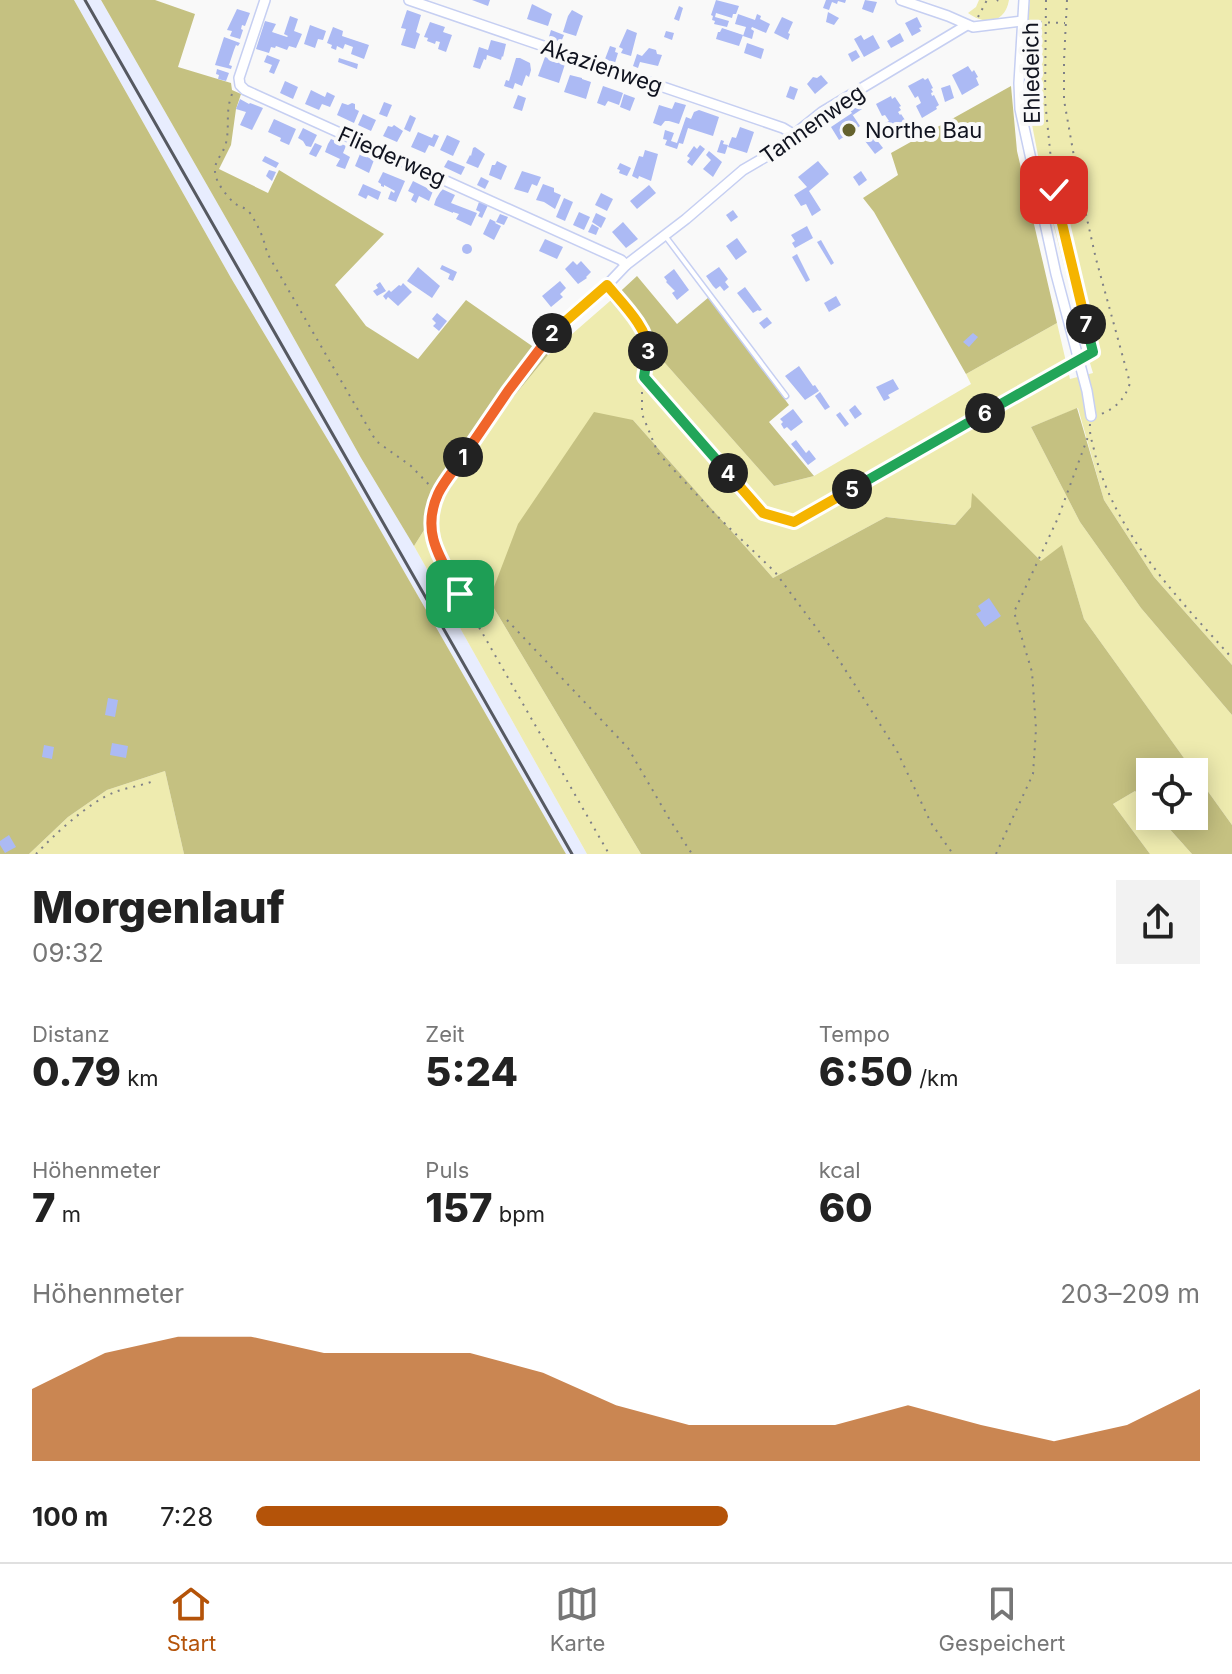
<!DOCTYPE html>
<html lang="de">
<meta charset="utf-8">
<style>
:root{--surface:#fff;--page:#f2f2f2;--text:#222;--muted:#767676;--line:#e0e0e0;--accent:#b45309}
body{margin:0;font-family:Inter,sans-serif;background:var(--page);color:var(--text);height:100vh;display:flex;flex-direction:column;font-size:30px;white-space:nowrap}
*{box-sizing:border-box;margin:0}
p{font-size:26px;color:var(--muted)}
.icon{flex:none;width:44px;height:44px;fill:none;stroke:currentColor;stroke-width:2;stroke-linecap:round;stroke-linejoin:round}
.map{position:relative;height:854px;overflow:hidden}
.details{display:flex;flex-direction:column;background:var(--surface);flex:1}
.details>*{flex:none}
.tools{position:absolute;left:1136px;top:758px;display:grid;gap:16px}
.tools a{display:grid;place-items:center;width:72px;height:72px;border-radius:0px;background:var(--surface);box-shadow:0 4px 20px #0003;font-size:40px}
.pin{position:absolute;display:grid;place-items:center;width:68px;height:68px;color:#fff;margin:-34px;border-radius:16px;box-shadow:0 4px 12px #0006}
.km{position:absolute;width:40px;height:40px;margin:-20px;border-radius:50%;background:#222;color:#fff;font-size:22px;line-height:40px;text-align:center}
.round{display:grid;place-items:center;flex:none;width:84px;height:84px;border-radius:0px;background:var(--page)}
.overview{display:flex;align-items:center;justify-content:space-between;height:136px;padding:0 32px}
h1{font-size:44px;font-weight:800;line-height:60px}
.metrics{display:grid;grid-template-columns:repeat(3,1fr);gap:12px;height:136px;padding:8px 32px}
.metrics div{display:grid;align-content:center}
.metrics b{font-size:40px;font-weight:800}
.metrics small{font-size:22px;font-weight:400}
.metrics p{font-size:22px}
.chart{height:224px;padding:16px 32px}
.chart p{display:flex;justify-content:space-between}
.chart svg{width:100%;height:144px;margin-top:8px;fill:var(--accent);opacity:.7}
ul{padding:0 32px;list-style:none;font-size:26px}
li{display:grid;grid-template-columns:128px 96px 1fr;align-items:center;height:60px}
li i{height:20px;border-radius:10px;background:var(--accent)}
.menu{display:flex;justify-content:space-around;align-items:center;height:112px;border-top:2px solid var(--line);background:var(--surface);font-size:22px;color:var(--muted)}
.menu a{display:grid;justify-items:center;gap:4px}
.menu .on{color:var(--accent)}
.map>svg:first-child{display:block}
</style>
<div class="map">
<svg width="1232" height="854" viewBox="0 0 1232 854">
<rect width="100%" height="100%" fill="#f9f9f9"/>
<polygon fill="#e8edfe" points="74,0 101,0 254,267 361,458 414,546 587,854 566,854 343,465 231,278"/>
<g fill="#eeebaf">
<path d="M979,0H1009C1005,23 986,26 968,13L976,7Z"/>
<polygon points="1030,0 1232,0 1232,665 1154,577 1104,500 1078,408 1031,427 1080,522 1141,608 1232,715 1232,825 1084,619 1062,546 1042,562 972,494 972,506 955,525 886,517 773,578 633,420 489,600 641,854 587,854 414,546 491,424 548,355 610,301 774,486 814,476 971,384 966,374 1057,323 1070,379 1093,373 1082,337 1045,191 1026,94 1026,37"/>
<polygon points="165,771 184,854 29,854 68,817 107,790"/>
<polygon points="1135,791 1150,807 1150,816 1158,816 1192,854 1150,854 1113,804"/>
</g>
<g fill="#c5c181">
<polygon points="0,0 74,0 231,278 343,465 566,854 184,854 165,771 107,790 68,817 29,854 0,854"/>
<polygon points="101,0 155,0 195,14 178,67 231,83 232,90 241,94 236,109 231,145 219,169 268,193 279,170 384,234 335,285 366,326 418,359 466,300 532,346 548,355 491,424 414,546 361,458 254,267"/>
<polygon points="1011,86 1017,151 1057,323 966,374 874,212 863,198 898,175 891,153"/>
<polygon points="637,276 677,324 709,297 789,405 769,422 814,476 774,486 610,301"/>
<polygon points="1077,408 1104,500 1154,577 1232,665 1232,715 1141,608 1080,522 1031,427"/>
<polygon points="594,412 633,420 773,578 886,517 955,525 971,507 972,493 1041,561 1062,545 1084,619 1194,772 1150,772 1150,807 1135,791 1113,804 1150,854 641,854 489,600 518,524"/>
<polygon points="1194,772 1232,825 1232,854 1192,854 1158,816 1194,816"/>
</g>
<g fill="#acbaf4">
<polygon points="472,0 490,0 488,6"/>
<polygon points="716,0 739,6 736,14 733,14 732,18 716,13 715,17 729,21 727,27 714,24 715,21 712,20 713,16 711,15"/>
<polygon points="826,0 846,0 845,3 838,1 837,4 832,2 829,10 823,8"/>
<polygon points="865,0 877,2 873,13 862,9"/>
<polygon points="532,4 552,14 548,26 527,19"/>
<polygon points="679,6 683,8 679,21 674,19"/>
<polygon points="237,9 250,13 245,26 242,25 241,29 243,30 240,39 230,36 232,31 227,30"/>
<polygon points="407,10 421,15 416,32 420,34 415,49 401,45 406,29 401,28"/>
<polygon points="572,10 583,16 576,36 563,32 568,16"/>
<polygon points="828,12 839,18 834,25 826,22"/>
<polygon points="738,14 755,20 757,14 761,16 760,19 770,24 766,33 752,27 751,29 754,31 752,39 743,36 746,27 735,24"/>
<polygon points="290,16 298,19 294,31 302,34 296,48 289,46 287,50 276,46 275,48 271,47 269,53 256,49 265,21 276,24 272,32 287,37 288,36 284,34"/>
<polygon points="782,17 793,22 788,33 790,34 788,40 774,33"/>
<polygon points="917,17 922,27 919,28 921,31 912,36 905,23"/>
<polygon points="430,22 445,27 443,32 452,35 446,52 438,49 440,42 436,41 435,44 427,41 428,38 424,37"/>
<polygon points="310,25 326,31 323,40 318,39 315,48 304,44"/>
<polygon points="333,27 343,31 342,36 369,45 364,59 351,54 353,47 345,44 343,49 337,46 336,50 331,48 332,45 327,43"/>
<polygon points="722,28 743,35 739,46 716,39 718,32 720,32"/>
<polygon points="627,29 637,33 631,56 621,53 623,49 619,47"/>
<polygon points="551,30 564,35 560,44 548,40"/>
<polygon points="666,31 674,33 672,40 664,37"/>
<polygon points="900,33 904,41 891,48 887,41"/>
<polygon points="861,35 864,40 873,35 880,48 864,57 854,39"/>
<polygon points="224,37 240,43 238,46 236,45 234,50 229,65 232,66 231,69 215,65"/>
<polygon points="491,40 506,44 503,57 502,56 501,60 487,55 486,60 484,59 480,69 473,67 479,47 488,50"/>
<polygon points="747,43 764,49 761,59 744,53"/>
<polygon points="610,46 616,48 615,52 618,53 615,63 605,59"/>
<polygon points="649,48 656,50 657,54 662,55 658,66 640,62 638,68 633,66 637,54 642,56"/>
<polygon points="856,50 860,57 852,62 848,54"/>
<polygon points="267,55 280,60 274,74 269,72 272,65 264,62"/>
<polygon points="545,57 565,64 559,83 538,76"/>
<polygon points="339,58 358,64 357,69 338,62"/>
<polygon points="516,58 520,58 530,63 531,70 529,77 526,75 522,86 515,83 513,89 504,86 506,80 509,81"/>
<polygon points="968,66 972,72 974,70 978,77 976,78 979,85 962,95 952,75"/>
<polygon points="217,69 229,73 226,81 218,79 219,75 216,74"/>
<polygon points="570,75 582,78 582,79 591,82 586,99 564,92"/>
<polygon points="821,75 828,83 815,94 807,84 813,77 817,78"/>
<polygon points="923,78 925,80 928,78 933,88 931,89 933,92 931,93 932,96 934,95 939,105 936,107 937,109 922,118 916,106 921,103 918,96 915,98 908,86"/>
<polygon points="285,81 298,87 293,99 280,93"/>
<polygon points="950,85 954,98 945,102 941,88"/>
<polygon points="603,86 623,93 619,105 608,101 605,106 597,103"/>
<polygon points="790,86 798,89 794,100 786,97"/>
<polygon points="311,90 325,97 327,92 335,96 330,107 322,104 319,110 305,104"/>
<polygon points="624,94 635,98 630,111 620,107"/>
<polygon points="518,95 526,98 522,111 513,108"/>
<polygon points="891,96 892,99 895,97 901,106 899,107 901,110 898,112 900,115 901,114 907,123 903,125 905,127 890,136 883,124 889,121 885,115 882,116 876,104"/>
<polygon points="240,99 249,104 250,103 263,108 252,130 240,125 246,112 236,109"/>
<polygon points="856,101 862,109 853,115 852,114 860,126 839,140 831,127 852,113 847,106"/>
<polygon points="384,102 392,105 387,117 379,114"/>
<polygon points="675,102 686,105 679,124 669,121 665,121 661,126 653,123 659,105 672,109"/>
<polygon points="342,103 348,105 352,103 355,104 355,109 359,111 354,123 337,115"/>
<polygon points="699,110 719,117 713,136 688,128 683,144 679,143 677,149 665,145 667,140 663,139 665,130 674,133 671,141 677,143 686,117 691,119 694,112"/>
<polygon points="363,114 376,120 371,131 358,125"/>
<polygon points="410,115 416,118 410,132 404,129"/>
<polygon points="274,119 296,129 289,145 280,141 281,138 268,132"/>
<polygon points="394,125 403,131 397,142 383,136 388,126 392,127"/>
<polygon points="740,127 754,132 747,153 728,147 732,137 736,138"/>
<polygon points="303,128 317,135 311,147 306,146 303,141 298,138"/>
<polygon points="418,132 432,138 434,134 439,136 434,147 429,145 425,153 411,147"/>
<polygon points="447,135 460,141 453,156 440,150"/>
<polygon points="873,135 883,148 875,154 865,141"/>
<polygon points="331,139 346,146 343,153 350,157 345,169 336,166 340,159 325,152 328,144"/>
<polygon points="721,140 724,141 723,144 728,145 725,154 717,152"/>
<polygon points="315,143 322,146 316,157 309,154"/>
<polygon points="700,145 705,149 692,166 687,162 690,158 687,156 694,146 697,149"/>
<polygon points="475,147 485,154 478,168 466,163 470,155 471,156 473,148"/>
<polygon points="645,150 658,154 651,181 639,176 638,179 632,176 639,156 643,157"/>
<polygon points="709,151 722,162 713,177 703,169 711,160 706,155"/>
<polygon points="360,154 374,160 369,173 355,166"/>
<polygon points="265,156 279,163 276,168 262,161"/>
<polygon points="448,160 465,167 461,175 444,167"/>
<polygon points="497,161 507,166 501,180 489,175 492,165 495,165"/>
<polygon points="818,161 829,174 809,191 821,210 812,216 806,204 801,206 794,195 807,187 798,177"/>
<polygon points="620,163 631,168 627,176 619,173 620,170 617,169"/>
<polygon points="269,170 276,172 272,181 266,176"/>
<polygon points="522,171 541,177 537,186 532,184 528,193 514,189"/>
<polygon points="861,171 867,180 859,186 853,177"/>
<polygon points="383,172 405,181 396,202 388,199 391,191 394,193 395,191 384,185 384,187 381,186 381,184 378,182"/>
<polygon points="481,177 489,181 485,189 477,185"/>
<polygon points="413,181 433,191 429,201 419,196 416,203 411,200 414,194 408,191"/>
<polygon points="363,184 381,192 378,200 368,195 366,199 358,195"/>
<polygon points="543,184 554,188 554,192 561,195 555,209 544,202 536,200"/>
<polygon points="649,185 656,193 637,209 630,201"/>
<polygon points="442,189 455,195 451,203 477,213 471,226 456,219 459,214 453,212 453,213 434,205 436,199"/>
<polygon points="601,193 613,199 607,211 595,205"/>
<polygon points="564,198 573,202 565,221 556,217"/>
<polygon points="479,202 488,205 482,218 478,216 480,212 476,210"/>
<polygon points="733,210 738,217 731,222 726,215"/>
<polygon points="579,212 590,217 584,230 573,225"/>
<polygon points="596,213 606,218 601,228 592,222"/>
<polygon points="500,214 508,217 504,225 496,222 495,223 501,226 494,240 483,234 490,219 496,222"/>
<polygon points="623,222 638,239 626,248 612,232"/>
<polygon points="592,224 599,228 596,235 588,232"/>
<polygon points="807,226 813,238 795,248 792,243 795,241 791,235"/>
<polygon points="737,238 747,252 736,260 726,246"/>
<polygon points="545,239 563,247 557,259 539,251"/>
<polygon points="821,240 834,263 831,265 817,242"/>
<circle cx="467" cy="249" r="5"/>
<polygon points="797,254 810,280 806,282 792,257"/>
<polygon points="573,261 577,265 581,261 591,272 586,277 587,278 578,284 565,269"/>
<polygon points="442,265 457,272 453,281 448,279 450,274 440,269"/>
<polygon points="418,267 440,286 432,298 407,281"/>
<polygon points="719,267 728,279 725,282 729,287 724,291 720,286 716,289 713,286 706,276"/>
<polygon points="674,269 689,290 677,300 672,293 675,291 666,282 667,281 664,277"/>
<polygon points="560,281 566,288 560,294 563,297 551,307 542,296"/>
<polygon points="380,282 386,291 377,296 373,291 378,288 376,285"/>
<polygon points="403,283 412,292 398,306 388,297 386,300 383,296 389,290 391,292 399,285 401,286"/>
<polygon points="745,287 762,310 759,311 758,310 753,313 737,293"/>
<polygon points="836,296 841,305 829,312 824,303"/>
<polygon points="437,313 447,321 439,331 433,326 436,323 432,319"/>
<polygon points="767,317 772,323 764,329 759,323"/>
<polygon points="973,333 978,337 969,347 963,342"/>
<polygon points="799,366 813,386 815,385 819,391 805,400 785,376"/>
<polygon points="893,379 899,389 888,395 890,398 884,401 876,387"/>
<polygon points="820,392 830,407 825,410 815,396"/>
<polygon points="855,405 862,414 855,419 849,410"/>
<polygon points="793,409 803,422 791,431 787,427 784,429 781,424 783,422 780,419"/>
<polygon points="840,412 849,424 845,427 836,415"/>
<polygon points="796,440 806,453 809,450 816,459 808,465 791,444"/>
<polygon points="989,598 1001,616 985,627 976,614 981,611 978,606"/>
<polygon points="108,698 118,700 115,717 105,715"/>
<polygon points="112,743 128,746 126,758 110,755"/>
<polygon points="44,745 54,747 52,759 42,757"/>
<polygon points="9,835 16,847 5,853 0,845 0,841"/>
</g>
<g fill="none" stroke-linecap="round" stroke-linejoin="round">
<g stroke="#c6cff2" stroke-width="7">
<polyline id="lane" points="666,237 786,396"/>
</g>
<g stroke="#c6cff2" stroke-width="12">
<g id="street">
<polyline points="265,0 239,78 240,85 245,90 621,260 626,265"/>
<polyline points="409,0 783,128 793,134"/>
<polyline points="901,0 948,16 973,27 1022,21"/>
<polyline points="1024,0 1019,83 1020,109 1056,274 1087,391 1091,416"/>
<polyline points="547,337 607,285 626,265 686,219 743,170 767,156 822,112 967,25"/>
</g>
</g>
<g stroke="#7f8087" stroke-width="2" stroke-dasharray="2 6" stroke-linecap="butt">
<polyline points="1046,0 1045,100 1054,190 1093,352 1086,355"/>
<path d="M1067,0L1064,61V100L1078,179L1096,259L1130,383C1125,399 1116,408 1101,414"/>
<polyline points="997,1 998,0"/>
<polyline points="978,17 987,0"/>
<polyline points="1032,22 1065,23"/>
<path d="M232,94C225,112 230,125 226,143C224,153 214,161 215,171C215,182 227,196 234,203C240,207 245,207 250,213C258,225 264,238 267,253L376,441L411,466L438,494"/>
<polyline points="613,292 638,322 649,346 642,389 642,414 658,453 712,511 775,572 832,649 897,751 931,823 953,854"/>
<polyline points="542,345 508,391 438,494 430,528 435,546 460,594 609,854"/>
<polyline points="644,377 763,513 794,522 1070,364"/>
<path d="M1090,424C1089,435 1093,444 1095,454C1116,535 1178,598 1232,658"/>
<polyline points="507,620 628,748 670,820 692,854"/>
<path d="M36,854C55,834 89,802 115,792C126,788 139,786 151,782"/>
<polyline points="996,854 1033,774 1036,729 1032,672 1014,612 1058,518 1089,434"/>
</g>
<use href="#lane" stroke="#fff" stroke-width="4"/>
<use href="#street" stroke="#fff" stroke-width="9"/>
<polyline stroke="#565961" stroke-width="3" points="85,0 572,854"/>
</g>
<g fill="none" stroke-linecap="round" stroke-linejoin="round">
<g stroke="#fff" stroke-width="16">
<path id="split-1" d="M460,594C442,560 420,534 438,494C444,481 455,469 463,457"/>
</g>
<g stroke="#fff" stroke-width="16">
<polyline id="split-2" points="463,457 508,391 552,333"/>
</g>
<g stroke="#fff" stroke-width="16">
<path id="split-3" d="M552,333L607,285C621,302 649,329 648,351"/>
</g>
<g stroke="#fff" stroke-width="16">
<polyline id="split-4" points="648,351 644,377 728,473"/>
</g>
<g stroke="#fff" stroke-width="16">
<polyline id="split-5" points="728,473 763,513 794,522 852,489"/>
</g>
<g stroke="#fff" stroke-width="16">
<polyline id="split-6" points="852,489 985,413"/>
</g>
<g stroke="#fff" stroke-width="16">
<polyline id="split-7" points="985,413 1093,352 1086,324"/>
</g>
<g stroke="#fff" stroke-width="16">
<polyline id="split-8" points="1054,190 1086,324"/>
</g>
<use href="#split-1" stroke="#f0652b" stroke-width="10"/>
<use href="#split-2" stroke="#f0652b" stroke-width="10"/>
<use href="#split-3" stroke="#f5b400" stroke-width="10"/>
<use href="#split-4" stroke="#22a559" stroke-width="10"/>
<use href="#split-5" stroke="#f5b400" stroke-width="10"/>
<use href="#split-6" stroke="#22a559" stroke-width="10"/>
<use href="#split-7" stroke="#22a559" stroke-width="10"/>
<use href="#split-8" stroke="#f5b400" stroke-width="10"/>
</g>
<circle fill="#65622e" stroke="#f9f9f9" stroke-width="3" cx="849" cy="130" r="8"/>
<g text-anchor="middle" dominant-baseline="central" stroke-width="8" stroke-linejoin="round" paint-order="stroke">
<g font-size="22" fill="#10131f" stroke="#f9f9f9">
<text transform="translate(602 66) rotate(19)">Akazienweg</text>
<text transform="translate(1031 73) rotate(-91)">Ehledeich</text>
<text transform="translate(812 124) rotate(-35)">Tannenweg</text>
<text transform="translate(392 156) rotate(24)">Fliederweg</text>
</g>
<g font-size="22" fill="#10131f" stroke="#f9f9f9" text-anchor="start">
<text x="865" y="130">Northe Bau</text>
</g>
</g>
</svg>
<div class="tools">
<a><svg class="icon" aria-label="locate" viewBox="0 0 24 24"><circle cx="12" cy="12" r="6"/><path d="M12 2v4M12 18v4M2 12h4M18 12h4"/></svg></a>
</div>
<div class="pin" style="left:460px;top:594px;background:#1e9e55"><svg class="icon" aria-label="arrive" viewBox="0 0 24 24"><path d="M6 21V4h12l-3 4 3 4H6"/></svg></div>
<div class="pin" style="left:1054px;top:190px;background:#d93025"><svg class="icon" aria-label="check" viewBox="0 0 24 24"><path d="M5 12l5 5 9-10"/></svg></div>
<b class="km" style="left:463px;top:457px">1</b>
<b class="km" style="left:552px;top:333px">2</b>
<b class="km" style="left:648px;top:351px">3</b>
<b class="km" style="left:728px;top:473px">4</b>
<b class="km" style="left:852px;top:489px">5</b>
<b class="km" style="left:985px;top:413px">6</b>
<b class="km" style="left:1086px;top:324px">7</b>
</div>
<section class="details">
<div class="overview"><div><h1>Morgenlauf</h1><p>09:32</p></div><a class="round"><svg class="icon" aria-label="share" viewBox="0 0 24 24"><path d="M12 15V3M7 8l5-5 5 5M5 13v7h14v-7"/></svg></a></div>
<div class="metrics">
<div><p>Distanz</p><b>0.79<small> km</small></b></div>
<div><p>Zeit</p><b>5:24</b></div>
<div><p>Tempo</p><b>6:50<small> /km</small></b></div>
</div>
<div class="metrics">
<div><p>Höhenmeter</p><b>7<small> m</small></b></div>
<div><p>Puls</p><b>157<small> bpm</small></b></div>
<div><p>kcal</p><b>60</b></div>
</div>
<div class="chart"><p><span>Höhenmeter</span>203–209 m</p>
<svg viewBox="0 0 160 44" preserveAspectRatio="none"><path d="M0 44V22L10 11L20 6L30 6L40 11L50 11L60 11L70 17L80 27L90 33L100 33L110 33L120 27L130 33L140 38L150 33L160 22V44z"/></svg>
</div>
<ul>
<li><b>100 m</b>7:28<i style="width:50%"></i></li>
</ul>
</section>
<nav class="menu">
<a class="on"><svg class="icon" aria-label="home" viewBox="0 0 24 24"><path d="M3 11l9-7 9 7M6 9v11h12V9"/></svg>Start</a>
<a><svg class="icon" aria-label="map" viewBox="0 0 24 24"><path d="M3 6l6-2 6 2 6-2v14l-6 2-6-2-6 2zM9 4v14M15 6v14"/></svg>Karte</a>
<a><svg class="icon" aria-label="saved" viewBox="0 0 24 24"><path d="M7 4h10v16l-5-4-5 4z"/></svg>Gespeichert</a>
</nav>
